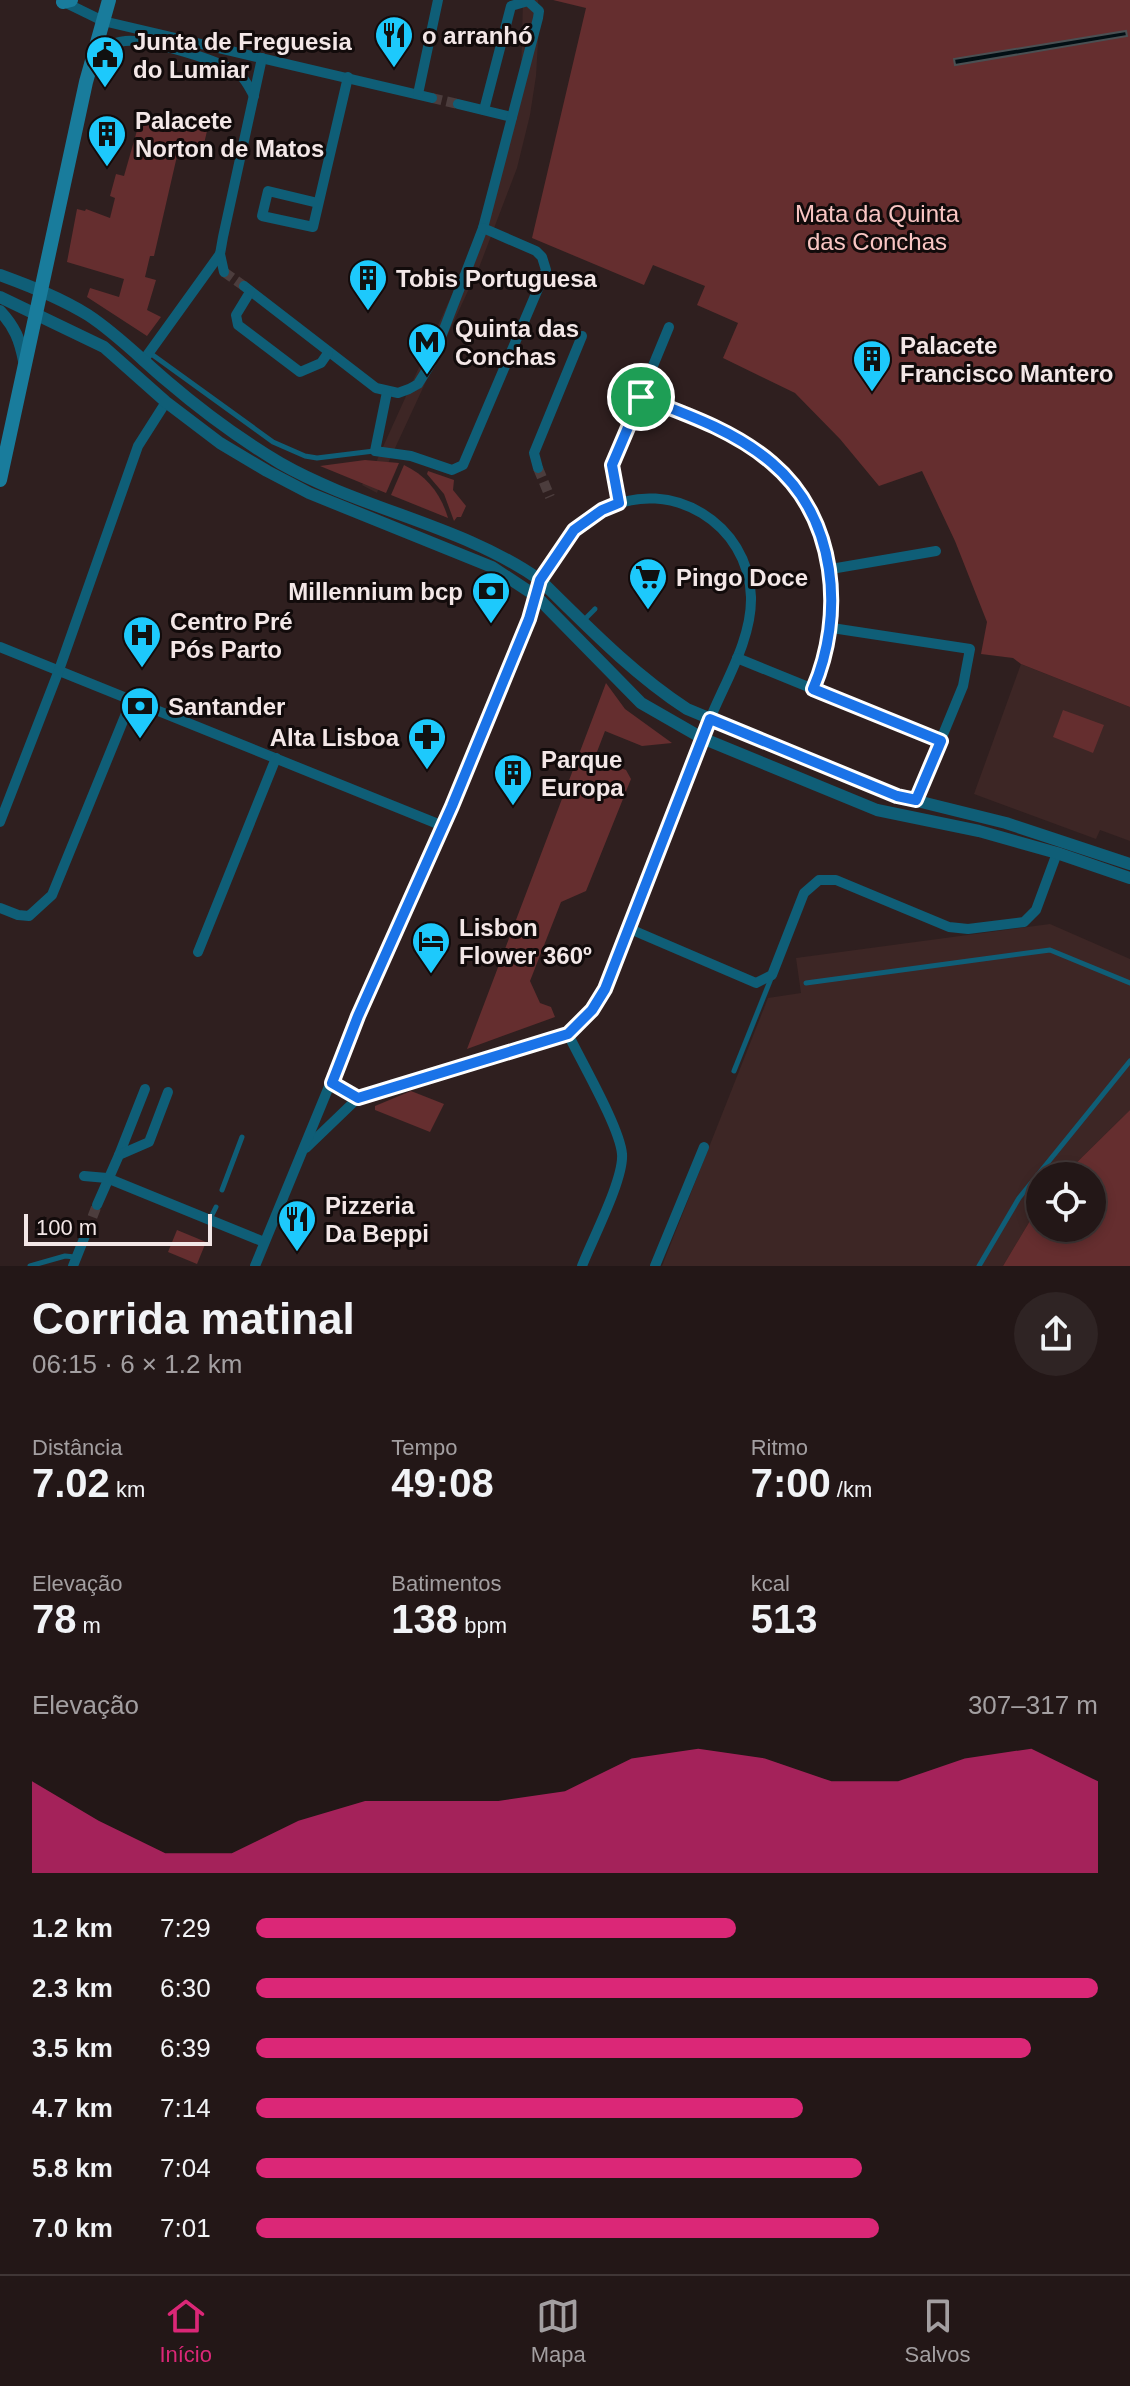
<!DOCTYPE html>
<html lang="pt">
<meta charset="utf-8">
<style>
:root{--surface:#231717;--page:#2f2424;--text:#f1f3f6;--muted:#a39fa1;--line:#403636;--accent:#db2777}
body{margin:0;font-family:Arial,sans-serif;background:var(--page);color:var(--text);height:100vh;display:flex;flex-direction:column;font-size:30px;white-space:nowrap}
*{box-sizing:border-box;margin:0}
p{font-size:26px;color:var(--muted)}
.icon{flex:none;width:44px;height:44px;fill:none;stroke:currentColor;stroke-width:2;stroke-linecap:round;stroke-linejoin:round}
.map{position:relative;height:1266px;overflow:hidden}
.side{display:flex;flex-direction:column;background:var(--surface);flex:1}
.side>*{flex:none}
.tools{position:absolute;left:1026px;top:1162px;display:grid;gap:16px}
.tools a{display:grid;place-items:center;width:80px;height:80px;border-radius:50%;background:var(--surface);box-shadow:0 4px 12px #0003,0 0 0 2px var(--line);font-size:40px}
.scale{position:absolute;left:24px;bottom:20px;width:188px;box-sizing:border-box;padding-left:8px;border:4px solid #f3e7e7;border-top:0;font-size:22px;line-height:28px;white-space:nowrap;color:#f3e7e7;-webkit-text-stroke:6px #120b0b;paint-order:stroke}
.pin{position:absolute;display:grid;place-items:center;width:68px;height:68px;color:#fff;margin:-34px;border:4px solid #fff;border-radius:50%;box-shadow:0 2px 8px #0007}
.round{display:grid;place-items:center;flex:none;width:84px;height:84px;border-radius:42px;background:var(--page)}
.overview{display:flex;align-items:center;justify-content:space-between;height:136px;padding:0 32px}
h1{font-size:44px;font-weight:700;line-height:60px}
.stats{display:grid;grid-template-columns:repeat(3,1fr);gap:12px;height:136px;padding:8px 32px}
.stats div{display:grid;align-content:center}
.stats b{font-size:40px;font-weight:700}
.stats small{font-size:22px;font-weight:400}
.stats p{font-size:22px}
.chart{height:224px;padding:16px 32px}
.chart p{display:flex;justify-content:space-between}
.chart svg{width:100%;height:144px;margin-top:8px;fill:var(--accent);opacity:.7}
ul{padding:0 32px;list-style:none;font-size:26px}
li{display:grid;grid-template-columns:128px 96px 1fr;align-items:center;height:60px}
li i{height:20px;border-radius:10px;background:var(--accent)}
.tab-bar{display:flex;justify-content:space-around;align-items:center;height:112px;border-top:2px solid var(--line);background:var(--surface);font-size:22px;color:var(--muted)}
.tab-bar a{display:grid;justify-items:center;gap:4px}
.tab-bar .current{color:var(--accent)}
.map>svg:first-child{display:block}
</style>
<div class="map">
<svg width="1130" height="1266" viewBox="0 0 1130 1266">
<rect width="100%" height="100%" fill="#2f1f1f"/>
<g fill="#3d2625">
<polygon points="523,0 538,0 539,24 536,76 530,115 517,168 480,265 383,474 377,493 362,485 373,469 454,290 493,191 521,75"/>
<polygon points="1021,664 1130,707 1130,841 1100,830 1096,839 974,794"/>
<polygon points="1050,924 1130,959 1130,1110 1063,1176 1040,1176 1040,1204 1003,1266 662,1266 768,998 801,993 796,958"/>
</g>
<g fill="#652e2f">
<polygon points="553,0 1130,0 1130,707 1021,664 1013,658 981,654 987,622 955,541 922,471 879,486 840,439 795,393 723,358 738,323 697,305 705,286 653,265 644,285 532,238 586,8"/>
<polygon points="140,120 167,129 170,120 207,131 203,148 180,143 154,256 150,256 145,277 156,280 147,310 161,317 147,336 87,297 90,288 119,297 124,279 67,262 77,209 85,211 86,209 110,218 115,198 110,196 116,174 124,176"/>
<polygon points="365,460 399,463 386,493 320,466"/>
<path d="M404,465C427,476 441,494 448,518L391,495Z"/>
<polygon points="428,471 454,480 453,490 466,506 461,517 457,517 454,521 444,494 427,474"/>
<polygon points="606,683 625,709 672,743 642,746 605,731 595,757 626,770 631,779 586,891 561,902 530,981 540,1003 551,1007 555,1017 467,1049"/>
<polygon points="1063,710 1104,725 1093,753 1053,737"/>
<polygon points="411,1091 444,1104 430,1132 375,1110 375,1106"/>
<polygon points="1130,1110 1130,1266 1003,1266 1040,1204 1040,1228 1092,1228 1092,1176 1063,1176"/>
<polygon points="177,1230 206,1242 197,1264 168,1252"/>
</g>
<polygon fill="#020f14" stroke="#4a5053" stroke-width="2" points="1126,31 1127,36 955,65 954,59"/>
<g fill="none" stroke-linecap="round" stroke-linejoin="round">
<g stroke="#4c3d3d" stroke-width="10" stroke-dasharray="10 5" stroke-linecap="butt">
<polyline points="432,98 458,104"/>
<polyline points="224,272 244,286"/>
<polyline points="538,468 550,497"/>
<polyline points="87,1231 97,1205"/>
</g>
<g stroke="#0f5e77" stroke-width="5">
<polyline points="150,353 273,442 305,456 317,458 374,451"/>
<polyline points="584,620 595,609"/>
<polyline points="806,983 1050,950 1130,983"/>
<polyline points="734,1071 772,976"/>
<polyline points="222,1190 242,1137"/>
<polyline points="210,1219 216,1207"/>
<polyline points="30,1266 65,1256 75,1257"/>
<polyline points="979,1266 1019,1198 1130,1061"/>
</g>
<g stroke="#0f5e77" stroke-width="10">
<polyline points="62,1 103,21 432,98"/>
<path d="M95,51C104,47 114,42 125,41C146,38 223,61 240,75C246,80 250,89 254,96"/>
<polyline points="418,94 438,0"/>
<polyline points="458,104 512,117"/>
<polyline points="318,203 268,191 262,216 313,227 348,77"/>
<polyline points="224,272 220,254 223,237 262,58"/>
<polyline points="244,286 376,388 398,393 409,389 418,384 431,363 483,228 538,18 539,11 528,1 511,6 484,110"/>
<polyline points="250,292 236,315 238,325 300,372 321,363 328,353"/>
<polyline points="143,361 220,254"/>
<polyline points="387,392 375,451 411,456 452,470 463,465 546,270 542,257 536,251 483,228"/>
<path d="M641,397C686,414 735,431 772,463C837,518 845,614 813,689"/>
<polyline points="538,468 534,453 582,336"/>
<polyline points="619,503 612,465 669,327"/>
<polyline points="831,569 936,551"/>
<path d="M540,580C556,551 574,524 605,509C671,476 749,524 751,597C752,639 725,682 710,719"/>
<polyline points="832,628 970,649 963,686 916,800"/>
<polyline points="0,647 443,826"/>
<polyline points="737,658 941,741"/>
<polyline points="0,822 59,670 138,446 166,402"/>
<polyline points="0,908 18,915 29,916 52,895 132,699"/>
<polyline points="630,929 756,983 772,975 804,893 819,880 836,880 949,927 968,929 1024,922 1036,910 1057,853"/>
<polyline points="198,952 276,758"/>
<path d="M568,1034C581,1061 620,1128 622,1154C624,1179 592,1240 582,1266"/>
<polyline points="332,1083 358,1098"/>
<polyline points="306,1148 358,1098 568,1034 592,1010 605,989 702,738"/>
<polyline points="119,1155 145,1089"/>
<polyline points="84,1176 107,1178 264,1242"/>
<polyline points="97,1205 119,1155 149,1142 168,1092"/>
<polyline points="73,1266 87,1231"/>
<polyline points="255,1266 358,1016 452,806 536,596"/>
<polyline points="655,1266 704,1147"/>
</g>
<g stroke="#0f5e77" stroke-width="12">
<path d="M0,275C30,286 61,298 88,315C117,334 141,359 167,381C202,411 240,439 280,463C362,510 462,525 540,580C587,626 632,673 687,709L897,796L1006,823L1130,864"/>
<polyline points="0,297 104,347 166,402 220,443 267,471 309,493 492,567 536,596 641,703 702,738 877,810 979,831 1057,853 1130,878"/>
<path d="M0,311C15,327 20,340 24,361"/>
</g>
<g stroke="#197c9c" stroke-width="14">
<polyline points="63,2 71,0"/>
<polyline points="0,480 86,82 109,0"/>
</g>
</g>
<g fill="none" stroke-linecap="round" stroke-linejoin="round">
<g stroke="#fff" stroke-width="16">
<path id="route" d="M641,397C686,414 735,431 772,463C837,518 845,615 813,689L941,741L916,800L897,796L710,719L605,989L592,1010L568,1034L358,1098L332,1083L358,1016L452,806L529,619L540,580L574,530L602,510L619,503L612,465Z"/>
</g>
<use href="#route" stroke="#1a73e8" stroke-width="10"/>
</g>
<defs>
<g id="restaurant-pin" transform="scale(2)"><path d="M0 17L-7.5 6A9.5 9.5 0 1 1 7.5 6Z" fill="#1dc9fc" stroke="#120b0b"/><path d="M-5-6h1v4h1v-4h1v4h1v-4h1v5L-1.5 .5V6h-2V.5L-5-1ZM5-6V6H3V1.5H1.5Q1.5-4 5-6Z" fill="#111"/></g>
<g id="civic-pin" transform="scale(2)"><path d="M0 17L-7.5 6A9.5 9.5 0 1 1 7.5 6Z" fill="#1dc9fc" stroke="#120b0b"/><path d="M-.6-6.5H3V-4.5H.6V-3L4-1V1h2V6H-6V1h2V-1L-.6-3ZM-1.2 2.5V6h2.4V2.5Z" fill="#111"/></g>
<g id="building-pin" transform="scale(2)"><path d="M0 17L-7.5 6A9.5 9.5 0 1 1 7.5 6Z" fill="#1dc9fc" stroke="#120b0b"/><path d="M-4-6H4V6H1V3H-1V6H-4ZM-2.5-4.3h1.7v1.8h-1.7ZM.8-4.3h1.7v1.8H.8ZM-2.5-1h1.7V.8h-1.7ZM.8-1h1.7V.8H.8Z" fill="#111"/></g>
<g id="metro-pin" transform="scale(2)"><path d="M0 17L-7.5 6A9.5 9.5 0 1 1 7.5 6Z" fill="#1dc9fc" stroke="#120b0b"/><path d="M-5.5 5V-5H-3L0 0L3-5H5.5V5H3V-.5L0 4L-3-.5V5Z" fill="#111"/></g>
<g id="supermarket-pin" transform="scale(2)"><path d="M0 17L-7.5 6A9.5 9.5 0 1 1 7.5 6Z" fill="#1dc9fc" stroke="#120b0b"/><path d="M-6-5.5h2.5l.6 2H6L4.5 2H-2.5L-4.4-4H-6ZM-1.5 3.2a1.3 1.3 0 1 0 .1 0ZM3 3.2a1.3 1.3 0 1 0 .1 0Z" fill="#111"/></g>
<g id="bank-pin" transform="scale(2)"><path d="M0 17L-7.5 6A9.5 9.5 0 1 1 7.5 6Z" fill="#1dc9fc" stroke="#120b0b"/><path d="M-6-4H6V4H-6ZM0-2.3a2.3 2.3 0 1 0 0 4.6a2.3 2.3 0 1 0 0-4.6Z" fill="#111"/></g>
<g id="hospital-pin" transform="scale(2)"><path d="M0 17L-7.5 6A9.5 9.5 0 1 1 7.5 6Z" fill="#1dc9fc" stroke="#120b0b"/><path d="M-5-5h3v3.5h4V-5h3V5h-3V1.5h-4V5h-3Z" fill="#111"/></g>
<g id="pharmacy-pin" transform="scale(2)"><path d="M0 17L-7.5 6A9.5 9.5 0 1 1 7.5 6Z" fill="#1dc9fc" stroke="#120b0b"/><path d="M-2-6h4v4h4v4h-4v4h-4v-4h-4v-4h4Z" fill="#111"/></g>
<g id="hotel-pin" transform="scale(2)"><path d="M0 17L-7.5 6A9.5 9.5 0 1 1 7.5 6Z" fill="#1dc9fc" stroke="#120b0b"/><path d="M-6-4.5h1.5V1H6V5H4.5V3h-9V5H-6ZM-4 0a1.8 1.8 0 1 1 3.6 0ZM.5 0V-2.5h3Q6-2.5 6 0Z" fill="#111"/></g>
</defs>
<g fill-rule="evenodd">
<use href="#restaurant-pin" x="394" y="35"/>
<use href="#civic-pin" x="105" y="55"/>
<use href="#building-pin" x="107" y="134"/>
<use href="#building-pin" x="368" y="278"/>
<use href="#metro-pin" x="427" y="342"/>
<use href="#building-pin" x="872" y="359"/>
<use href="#supermarket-pin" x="648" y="577"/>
<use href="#bank-pin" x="491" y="591"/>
<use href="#hospital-pin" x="142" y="635"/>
<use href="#bank-pin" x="140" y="706"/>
<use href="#pharmacy-pin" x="427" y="737"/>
<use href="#building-pin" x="513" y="773"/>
<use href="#hotel-pin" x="431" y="941"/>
<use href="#restaurant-pin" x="297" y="1219"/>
</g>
<g text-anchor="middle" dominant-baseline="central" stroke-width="6" stroke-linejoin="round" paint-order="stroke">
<g font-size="24" font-weight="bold" fill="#f3e7e7" stroke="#120b0b" text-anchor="start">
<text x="422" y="35">o arranhó</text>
<text x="133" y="41">Junta de Freguesia<tspan x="133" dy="28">do Lumiar</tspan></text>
<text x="135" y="120">Palacete<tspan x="135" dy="28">Norton de Matos</tspan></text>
<text x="396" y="278">Tobis Portuguesa</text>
<text x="455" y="328">Quinta das<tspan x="455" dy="28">Conchas</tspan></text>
<text x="900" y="345">Palacete<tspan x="900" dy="28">Francisco Mantero</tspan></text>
<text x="676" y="577">Pingo Doce</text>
<text x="463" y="591" text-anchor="end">Millennium bcp</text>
<text x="170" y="621">Centro Pré<tspan x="170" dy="28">Pós Parto</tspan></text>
<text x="168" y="706">Santander</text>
<text x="399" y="737" text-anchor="end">Alta Lisboa</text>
<text x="541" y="759">Parque<tspan x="541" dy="28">Europa</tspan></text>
<text x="459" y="927">Lisbon<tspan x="459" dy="28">Flower 360º</tspan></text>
<text x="325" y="1205">Pizzeria<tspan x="325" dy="28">Da Beppi</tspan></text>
</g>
<g font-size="24" fill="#fac6c4" stroke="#120b0b">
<text x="877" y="213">Mata da Quinta<tspan x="877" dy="28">das Conchas</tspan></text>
</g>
</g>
</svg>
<div class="tools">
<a><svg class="icon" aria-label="locate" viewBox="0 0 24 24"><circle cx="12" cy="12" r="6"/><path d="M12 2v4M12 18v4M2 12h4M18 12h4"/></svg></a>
</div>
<div class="scale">100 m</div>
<div class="pin" style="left:641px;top:397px;background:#1e9e55"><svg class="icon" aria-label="arrive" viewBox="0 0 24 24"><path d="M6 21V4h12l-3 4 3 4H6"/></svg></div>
</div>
<section class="side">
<div class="overview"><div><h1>Corrida matinal</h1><p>06:15 · 6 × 1.2 km</p></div><a class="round"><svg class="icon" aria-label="share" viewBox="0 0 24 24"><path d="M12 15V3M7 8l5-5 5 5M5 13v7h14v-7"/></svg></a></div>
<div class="stats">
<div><p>Distância</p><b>7.02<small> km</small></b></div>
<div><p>Tempo</p><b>49:08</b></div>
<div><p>Ritmo</p><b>7:00<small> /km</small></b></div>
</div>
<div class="stats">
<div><p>Elevação</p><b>78<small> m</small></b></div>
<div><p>Batimentos</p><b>138<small> bpm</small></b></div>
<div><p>kcal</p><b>513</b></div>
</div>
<div class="chart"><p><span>Elevação</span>307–317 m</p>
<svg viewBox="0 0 160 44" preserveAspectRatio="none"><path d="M0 44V16L10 28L20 38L30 38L40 28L50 22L60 22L70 22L80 19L90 9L100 6L110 9L120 16L130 16L140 9L150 6L160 16V44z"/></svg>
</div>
<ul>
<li><b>1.2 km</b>7:29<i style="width:57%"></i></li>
<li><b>2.3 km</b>6:30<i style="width:100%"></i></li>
<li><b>3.5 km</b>6:39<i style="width:92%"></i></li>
<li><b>4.7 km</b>7:14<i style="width:65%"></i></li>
<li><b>5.8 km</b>7:04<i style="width:72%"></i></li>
<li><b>7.0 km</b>7:01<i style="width:74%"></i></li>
</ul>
</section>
<nav class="tab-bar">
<a class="current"><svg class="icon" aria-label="home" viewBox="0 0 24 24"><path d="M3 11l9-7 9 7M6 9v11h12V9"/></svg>Início</a>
<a><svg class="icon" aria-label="map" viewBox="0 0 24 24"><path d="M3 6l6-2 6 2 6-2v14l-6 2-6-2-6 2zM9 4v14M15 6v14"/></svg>Mapa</a>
<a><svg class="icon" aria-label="saved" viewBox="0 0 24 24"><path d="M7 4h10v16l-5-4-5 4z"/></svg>Salvos</a>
</nav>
